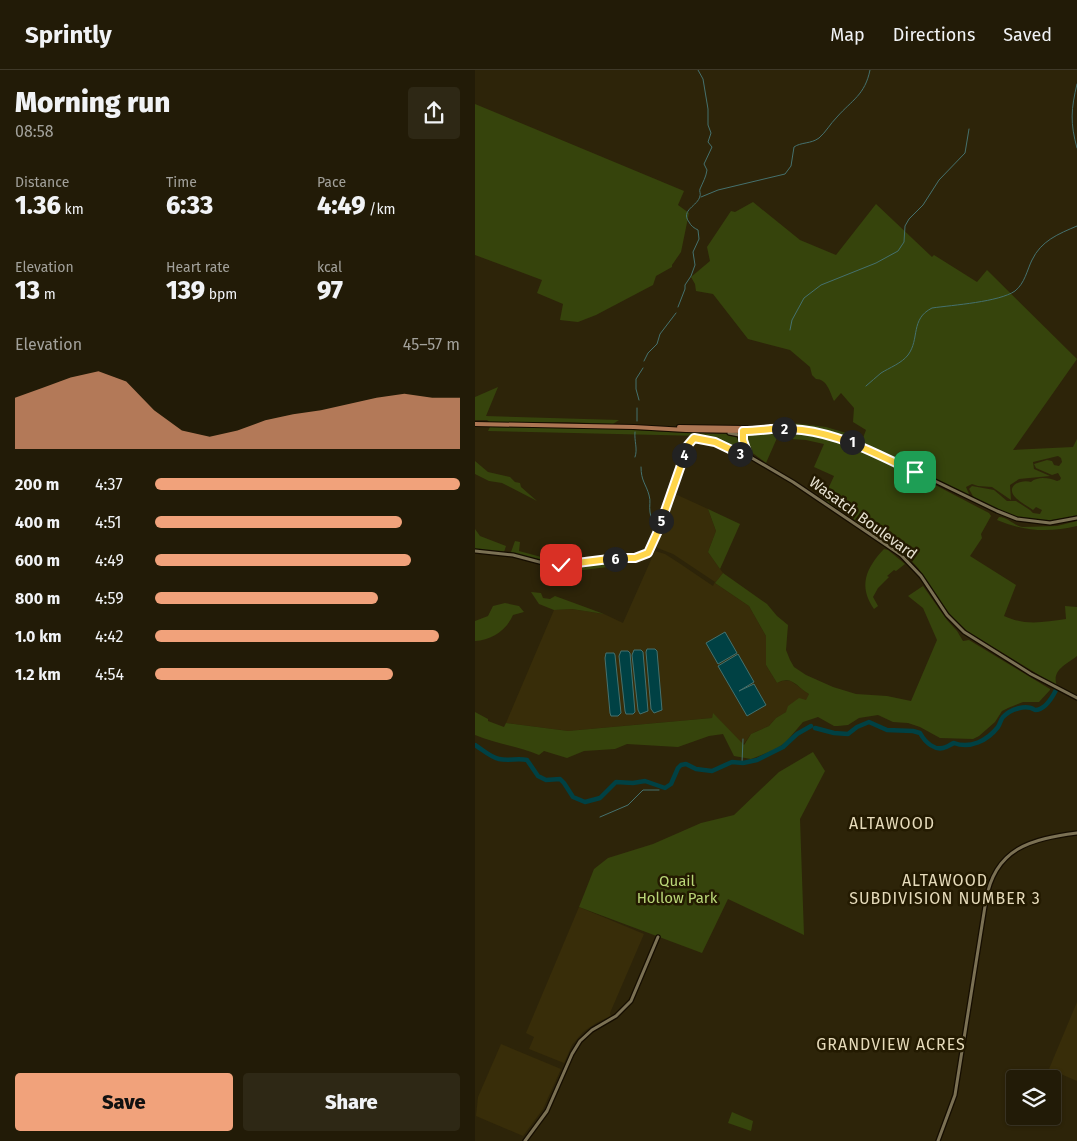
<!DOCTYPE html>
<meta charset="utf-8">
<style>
:root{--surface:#221b07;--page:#2e2815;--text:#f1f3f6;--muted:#a2a19b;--line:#3f3928;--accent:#f1a27b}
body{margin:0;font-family:"Fira Sans",sans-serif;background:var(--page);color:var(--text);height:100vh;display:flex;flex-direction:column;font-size:19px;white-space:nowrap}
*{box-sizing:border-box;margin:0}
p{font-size:16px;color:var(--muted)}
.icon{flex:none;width:28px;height:28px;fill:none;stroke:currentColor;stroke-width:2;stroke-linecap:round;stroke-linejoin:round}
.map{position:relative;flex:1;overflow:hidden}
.panel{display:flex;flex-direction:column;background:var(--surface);width:475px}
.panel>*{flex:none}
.buttons{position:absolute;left:531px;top:1000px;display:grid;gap:10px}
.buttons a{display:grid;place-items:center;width:55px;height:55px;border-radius:5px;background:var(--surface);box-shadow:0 1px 4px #0004,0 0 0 1px var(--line);font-size:25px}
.pin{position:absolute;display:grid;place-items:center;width:42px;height:42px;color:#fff;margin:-21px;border-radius:10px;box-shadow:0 2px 8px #0006}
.km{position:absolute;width:25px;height:25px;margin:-12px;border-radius:50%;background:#222;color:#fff;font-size:14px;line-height:25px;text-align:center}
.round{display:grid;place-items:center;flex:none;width:52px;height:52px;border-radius:5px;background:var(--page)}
.summary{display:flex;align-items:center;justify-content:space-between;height:85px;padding:0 15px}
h1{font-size:28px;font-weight:800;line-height:38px}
.metrics{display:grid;grid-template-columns:repeat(3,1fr);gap:8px;height:85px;padding:5px 15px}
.metrics div{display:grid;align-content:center}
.metrics b{font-size:25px;font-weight:800}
.metrics small{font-size:14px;font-weight:400}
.metrics p{font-size:14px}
.chart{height:140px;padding:10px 15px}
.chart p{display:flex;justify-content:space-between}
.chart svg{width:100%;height:90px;margin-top:5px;fill:var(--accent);opacity:.7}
.action{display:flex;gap:10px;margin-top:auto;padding:10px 15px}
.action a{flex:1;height:58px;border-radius:5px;background:var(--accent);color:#111;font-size:20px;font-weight:800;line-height:58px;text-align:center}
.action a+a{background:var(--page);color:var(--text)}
ul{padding:0 15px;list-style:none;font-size:16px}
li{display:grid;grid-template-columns:80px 60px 1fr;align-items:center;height:38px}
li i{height:12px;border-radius:6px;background:var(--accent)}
header{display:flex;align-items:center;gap:30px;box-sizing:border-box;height:70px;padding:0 25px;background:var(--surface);border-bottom:1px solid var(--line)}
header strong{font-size:24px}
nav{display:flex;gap:28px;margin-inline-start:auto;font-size:18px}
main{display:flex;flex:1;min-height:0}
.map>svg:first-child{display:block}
</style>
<header>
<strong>Sprintly</strong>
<nav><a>Map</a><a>Directions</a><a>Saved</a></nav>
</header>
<main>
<section class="panel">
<div class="summary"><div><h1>Morning run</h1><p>08:58</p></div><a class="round"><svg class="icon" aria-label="share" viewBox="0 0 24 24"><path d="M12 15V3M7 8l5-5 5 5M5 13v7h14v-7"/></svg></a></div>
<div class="metrics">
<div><p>Distance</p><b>1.36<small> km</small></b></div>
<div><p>Time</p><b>6:33</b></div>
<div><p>Pace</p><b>4:49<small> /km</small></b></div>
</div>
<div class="metrics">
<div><p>Elevation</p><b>13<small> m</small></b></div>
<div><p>Heart rate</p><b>139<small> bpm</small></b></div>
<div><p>kcal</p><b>97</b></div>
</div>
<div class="chart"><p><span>Elevation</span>45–57 m</p>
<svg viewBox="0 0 160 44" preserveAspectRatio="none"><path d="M0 44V19L10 14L20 9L30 6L40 11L50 25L60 35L70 38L80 35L90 30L100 27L110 25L120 22L130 19L140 17L150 19L160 19V44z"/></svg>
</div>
<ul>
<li><b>200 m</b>4:37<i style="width:100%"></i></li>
<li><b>400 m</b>4:51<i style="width:81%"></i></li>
<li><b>600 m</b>4:49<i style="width:84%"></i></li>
<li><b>800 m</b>4:59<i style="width:73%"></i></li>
<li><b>1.0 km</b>4:42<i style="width:93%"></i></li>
<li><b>1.2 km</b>4:54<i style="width:78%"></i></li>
</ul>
<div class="action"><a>Save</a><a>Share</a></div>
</section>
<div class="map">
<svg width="602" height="1071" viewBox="0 0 602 1071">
<rect width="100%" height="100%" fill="#2d2409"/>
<g fill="#382d09">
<polygon points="198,423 233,439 241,461 233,482 248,503 240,513 274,536 291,566 291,595 302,613 307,611 316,611 334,624 332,630 301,648 294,656 276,664 268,675 238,644 237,648 93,661 31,653 79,540 97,539 129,544 148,553 180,481 190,484 204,493 238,516 240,512 198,484 180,477 180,473"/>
<polygon points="104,837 169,864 135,943 136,946 121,953 108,962 97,975 89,993 54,979 59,967 51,963"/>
<polygon points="602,932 602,1011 574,999"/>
<polygon points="26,974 86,999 68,1039 48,1066 1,1046 3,1027"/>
</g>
<g fill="#36440c">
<polygon points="0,34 209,121 203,135 214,143 206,182 197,195 197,197 181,206 178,215 121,245 103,252 85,250 88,234 62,223 67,210 0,185"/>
<path d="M278,132L325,170L361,185L401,134L457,187L459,185L502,212L512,200L602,289L538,380L598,377L602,369V446L571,451L548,449L528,443L499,428L494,419L497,416L519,420L532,431H541L555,440L558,443L565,444L567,440L561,437L558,440C553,436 546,433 541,428C529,416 546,409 556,412C563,406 574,408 582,411L585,410L586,408L583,403L577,405L561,398L559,394L572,390L577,391L579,395L584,396L587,392L586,388L583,386L558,392L559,399L575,406L544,409L535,415L536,430L517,417L503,416L497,414L491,417L494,424L493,426L377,370L348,361L311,357L310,352L351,357L388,368L391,360L378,352L379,338L366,323L359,331C355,322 352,309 341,309L337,305L335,297L315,280L273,269L238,224L221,221L220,214L216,207L235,191L232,177L256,141L260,142Z"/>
<polygon points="23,317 11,346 144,350 138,354 91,352 16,353 12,350 0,350 0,327"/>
<polygon points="15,357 139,359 210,363 258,364 263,366 267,377 263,379 228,366 13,361"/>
<path d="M274,362L336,365L373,373L414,391L514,443L516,446L506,464L507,468L495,486L541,515L529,546C551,556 568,552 591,549L590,536L602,537V586C591,595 576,600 582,616L492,561L475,545L443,498L433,487L391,457L348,430L359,406L339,397L349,374L331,370L302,368L291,393L275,381L271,367Z"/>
<polygon points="0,391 13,402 35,407 40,412 45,413 46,417 62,431 27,413 14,411 0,404"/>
<polygon points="233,439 265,454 245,499 233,482 241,461"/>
<path d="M524,447C533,447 539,456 548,457L582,456L602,451V456C574,463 548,461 522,450Z"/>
<polygon points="0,459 5,466 31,476 29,482 0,480"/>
<polygon points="40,471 45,472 44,481 70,488 71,486 80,490 91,490 138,485 149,480 141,487 81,494 37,483 36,482"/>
<path d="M409,479L413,480L430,494L421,501L419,500L412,506L414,507L403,518L398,527L403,536L399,539C383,516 391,498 409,479Z"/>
<polygon points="149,491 149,495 92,502 78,498"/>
<path d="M248,503L292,534L302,546L313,555L311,580L315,590L319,597L331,605L358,617L381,624L412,626L436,631L462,570L448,538L433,526L448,516L472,550L482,561L488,571L494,570L575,619V620L564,632H548L533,638L527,641L520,652L504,666L498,669L465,668L445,657L433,653L418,652L403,645L384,648L373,655L363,656H359L343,647L328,652L310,673L299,680L276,689L259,686L248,664L234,666L203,677L152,674L140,679L109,681L92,688L69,681L64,685C43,676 21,674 0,665V642L13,649V651L29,657L31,653L93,661L237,648L238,643L269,675L276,664L294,656L301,648L311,642L313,636L324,628L331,630L334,624C321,617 318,605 302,613L291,595V566L274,536L240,513Z"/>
<polygon points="56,522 66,523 68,528 75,529 80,526 129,544 97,539 79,540 64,534"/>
<path d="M30,533L44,536L49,542L38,545C31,561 16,570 0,571V551L13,546L18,536Z"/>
<polygon points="338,682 350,701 325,749 329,865 253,829 227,883 104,837 119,799 133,788 178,774 226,753 259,745 304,702"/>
<polygon points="257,1042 278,1051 276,1061 253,1053"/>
</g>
<g fill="#004144" stroke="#45716e">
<polygon points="250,562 262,583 243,594 231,573"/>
<polygon points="172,579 180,579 182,581 187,640 179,643 176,639 171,582"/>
<polygon points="159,580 166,580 168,582 173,641 165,644 163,640 157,585"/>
<polygon points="146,581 153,581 155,583 160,642 158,644 151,644 150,641 144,586"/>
<polygon points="131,583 139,583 140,585 146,643 143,646 136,646 135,643 130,588"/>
<polygon points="263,584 279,612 264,621 279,614 291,635 272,646 243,596"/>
</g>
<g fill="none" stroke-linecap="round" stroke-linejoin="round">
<g stroke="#45716e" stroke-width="1">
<path d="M602,14C596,39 595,53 602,78"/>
<path d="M226,127L243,120L310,104L316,96L319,77C326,72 336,74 344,68C351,62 355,54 362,47C377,30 390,25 395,0"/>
<path d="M203,237L210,219V215L216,206L220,195L218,182L224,169L223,160C219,158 216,156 214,152C205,140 223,136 225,126C226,124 224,121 225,119C228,112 231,107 232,100L229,94L237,77L233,72L236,63L233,55V39L228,9L223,0"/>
<polyline points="315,260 317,250 329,228 346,215 401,193 423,181 429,172 430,156 434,149 448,135 464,110 490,83 494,59"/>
<polyline points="169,291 173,283 182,274 185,264 201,243"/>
<path d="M391,316C396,312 401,307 406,303C414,298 427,293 433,285C445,269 435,249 457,238C478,235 524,232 540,221C550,213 552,200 557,190C566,171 583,164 602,156"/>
<polyline points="164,330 161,319 161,309 168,298"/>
<polyline points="162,351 162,338"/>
<path d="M160,387C163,379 159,371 160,362"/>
<path d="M166,397C166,411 171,414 174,425C176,431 174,436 175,442C176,449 178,455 179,462"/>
<polyline points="267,693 268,669"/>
<polyline points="125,747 153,735 168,720 184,720"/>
</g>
<g stroke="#004144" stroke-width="4.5">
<path d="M340,658L359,663L373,664L382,657L394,652L412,660L438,661L445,663C450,672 460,682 471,677C474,676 476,674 479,673C495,679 512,671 523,657C525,654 526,649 528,647C536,639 551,634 560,640C570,640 577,628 581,620"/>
<path d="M0,675C8,680 15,687 24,689C34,691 43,688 52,690L63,706L71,710L85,709L89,713L98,727L110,732L125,728L141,712L158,713L170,711L190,718L196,714L203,698L206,695L211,694L221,699L237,701L257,692L268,693L282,690L308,677L322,664L336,656"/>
</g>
<g stroke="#150d00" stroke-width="5.5">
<g id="secondary">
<polyline points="269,358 329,361 369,370 404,384 522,441 542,449 575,453 602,448"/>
<polyline points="254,363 264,365 268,377 277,388 318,412 426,485 446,506 472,545 489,562 556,604 602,628"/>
<polyline points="269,371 268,361 292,360"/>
<path d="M0,481L38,485L72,494L82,496L165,487L173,483L176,477L213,376L216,370C235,361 257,389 272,382"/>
<polyline points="50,1071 72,1041 97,984 105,971 117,960 141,946 156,931 183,867"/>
<path d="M463,1071L480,1025L511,830C520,778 556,769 602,763"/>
</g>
</g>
<g stroke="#150d00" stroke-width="6">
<g id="primary">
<polyline points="0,354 159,357 211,360 268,361"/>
<polyline points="204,357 269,358"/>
</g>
</g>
<use href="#secondary" stroke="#7b7154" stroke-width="3"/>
<use href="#primary" stroke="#ad7653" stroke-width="4"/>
</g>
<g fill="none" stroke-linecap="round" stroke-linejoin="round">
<g stroke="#fff" stroke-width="10">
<path id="route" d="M86,495L142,488H160L173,483L183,461L213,375L219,368L240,372L265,384L272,382L268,370V361C278,361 286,360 296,359C306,358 317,359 327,360C368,365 403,385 440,402"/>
</g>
<use href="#route" stroke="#ffd54a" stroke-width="6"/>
</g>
<g text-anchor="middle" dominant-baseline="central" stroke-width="5" stroke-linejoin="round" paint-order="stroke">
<g font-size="15" fill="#e6e1d1" stroke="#231a01">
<text transform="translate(388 448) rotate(36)">Wasatch Boulevard</text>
</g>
<g font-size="15" fill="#bad778" stroke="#231a01">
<text x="202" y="811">Quail<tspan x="202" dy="17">Hollow Park</tspan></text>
</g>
<g font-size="16" letter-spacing="1" fill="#e6dbbb" stroke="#231a01">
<text x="417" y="753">ALTAWOOD</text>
<text x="470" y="810">ALTAWOOD<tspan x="470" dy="18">SUBDIVISION NUMBER 3</tspan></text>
<text x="416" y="974">GRANDVIEW ACRES</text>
</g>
</g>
</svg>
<div class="buttons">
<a><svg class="icon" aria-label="layers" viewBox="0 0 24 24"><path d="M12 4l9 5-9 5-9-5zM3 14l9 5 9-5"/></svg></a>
</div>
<div class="pin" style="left:440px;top:402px;background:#1e9e55"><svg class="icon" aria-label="arrive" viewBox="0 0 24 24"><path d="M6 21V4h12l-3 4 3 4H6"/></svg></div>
<div class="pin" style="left:86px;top:495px;background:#d93025"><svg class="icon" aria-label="check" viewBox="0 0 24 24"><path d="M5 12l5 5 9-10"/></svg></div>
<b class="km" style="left:377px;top:372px">1</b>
<b class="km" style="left:309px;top:359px">2</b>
<b class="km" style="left:265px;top:384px">3</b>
<b class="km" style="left:209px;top:385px">4</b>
<b class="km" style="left:186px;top:451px">5</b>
<b class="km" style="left:140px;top:489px">6</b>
</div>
</main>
